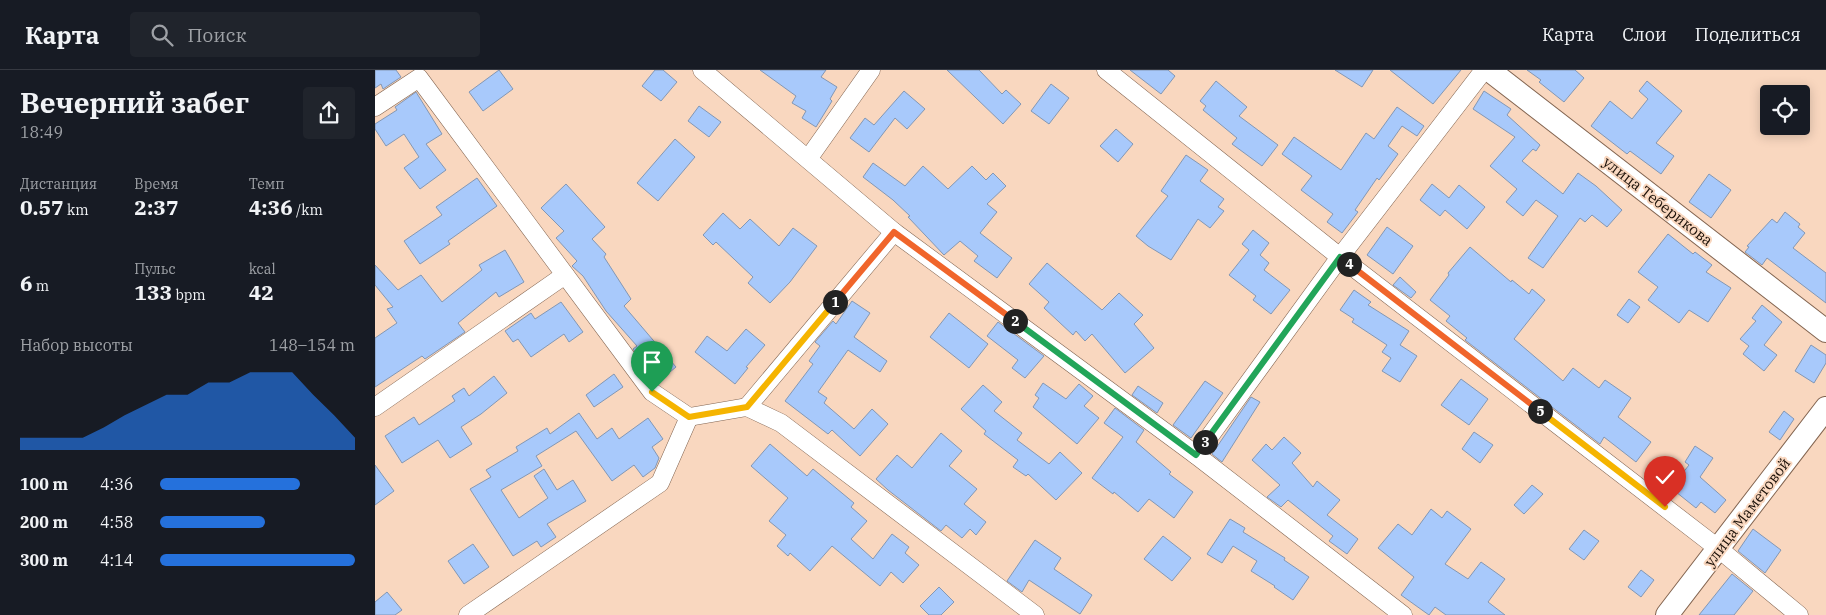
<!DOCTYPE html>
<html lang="ru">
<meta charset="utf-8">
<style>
:root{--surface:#171b24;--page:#20242c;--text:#f1f3f6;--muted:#9ea1a6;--line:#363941;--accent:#2571dc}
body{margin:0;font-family:"IBM Plex Serif",serif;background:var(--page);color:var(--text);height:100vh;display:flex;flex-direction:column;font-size:19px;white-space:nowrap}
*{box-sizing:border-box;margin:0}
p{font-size:16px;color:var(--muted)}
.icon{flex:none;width:28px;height:28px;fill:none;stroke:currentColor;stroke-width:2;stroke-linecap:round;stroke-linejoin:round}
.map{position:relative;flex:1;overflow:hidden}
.drawer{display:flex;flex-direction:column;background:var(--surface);width:375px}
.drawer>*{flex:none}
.controls{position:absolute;left:1385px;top:15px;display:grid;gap:10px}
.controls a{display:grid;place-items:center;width:50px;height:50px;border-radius:5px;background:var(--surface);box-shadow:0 2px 12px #0003;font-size:25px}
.pin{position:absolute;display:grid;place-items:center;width:42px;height:42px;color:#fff;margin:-51px -21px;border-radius:50% 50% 50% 0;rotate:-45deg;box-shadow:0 0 5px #0007}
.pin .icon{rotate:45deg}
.km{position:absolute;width:25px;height:25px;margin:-12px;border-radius:50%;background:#222;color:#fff;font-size:14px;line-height:25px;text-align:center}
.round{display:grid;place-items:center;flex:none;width:52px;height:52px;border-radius:5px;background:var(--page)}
.summary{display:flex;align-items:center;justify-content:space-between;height:85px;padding:0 20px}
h1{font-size:28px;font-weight:800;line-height:38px}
.metrics{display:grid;grid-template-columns:repeat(3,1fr);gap:8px;height:85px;padding:5px 20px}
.metrics div{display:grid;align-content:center}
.metrics b{font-size:21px;font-weight:800}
.metrics small{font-size:14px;font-weight:400}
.metrics p{font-size:14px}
.chart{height:140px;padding:10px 20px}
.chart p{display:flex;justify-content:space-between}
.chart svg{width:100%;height:90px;margin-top:5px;fill:var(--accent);opacity:.7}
ul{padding:0 20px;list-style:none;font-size:16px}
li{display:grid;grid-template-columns:80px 60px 1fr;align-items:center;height:38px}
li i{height:12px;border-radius:6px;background:var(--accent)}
header{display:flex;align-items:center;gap:30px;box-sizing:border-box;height:70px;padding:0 25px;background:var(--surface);border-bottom:1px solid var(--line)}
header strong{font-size:24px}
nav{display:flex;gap:28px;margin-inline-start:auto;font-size:18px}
.search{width:350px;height:45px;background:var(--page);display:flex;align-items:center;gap:12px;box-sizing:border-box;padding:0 18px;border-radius:5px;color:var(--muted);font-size:19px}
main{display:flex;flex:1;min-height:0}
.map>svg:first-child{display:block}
</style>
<header>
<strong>Карта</strong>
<div class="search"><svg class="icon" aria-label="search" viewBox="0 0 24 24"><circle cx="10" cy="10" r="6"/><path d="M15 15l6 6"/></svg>Поиск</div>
<nav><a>Карта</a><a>Слои</a><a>Поделиться</a></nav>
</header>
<main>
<section class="drawer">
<div class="summary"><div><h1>Вечерний забег</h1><p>18:49</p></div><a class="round"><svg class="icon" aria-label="share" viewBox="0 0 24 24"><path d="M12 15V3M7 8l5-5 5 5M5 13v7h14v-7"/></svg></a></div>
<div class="metrics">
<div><p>Дистанция</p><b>0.57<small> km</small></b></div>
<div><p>Время</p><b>2:37</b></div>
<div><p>Темп</p><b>4:36<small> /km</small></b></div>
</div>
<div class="metrics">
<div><b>6<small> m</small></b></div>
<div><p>Пульс</p><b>133<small> bpm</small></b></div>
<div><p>kcal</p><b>42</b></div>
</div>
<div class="chart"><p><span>Набор высоты</span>148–154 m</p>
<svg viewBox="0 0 160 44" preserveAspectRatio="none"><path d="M0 44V38L10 38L20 38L30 38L40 33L50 27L60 22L70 17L80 17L90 11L100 11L110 6L120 6L130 6L140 17L150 27L160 38V44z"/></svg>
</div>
<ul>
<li><b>100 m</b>4:36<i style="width:72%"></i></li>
<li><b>200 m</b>4:58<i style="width:54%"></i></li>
<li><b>300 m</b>4:14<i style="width:100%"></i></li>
</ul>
</section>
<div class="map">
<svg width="1451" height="545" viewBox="0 0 1451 545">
<rect width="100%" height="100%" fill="#f9d7bf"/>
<g fill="#a8c9fb" stroke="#8397b4">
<polygon points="0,0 21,0 26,7 8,19 6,14 0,18"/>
<polygon points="124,0 138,19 108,41 94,22"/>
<polygon points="280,0 288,0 302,12 286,31 267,16"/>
<polygon points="385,0 451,0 446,7 462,17 455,29 457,31 441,57 427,48 431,41 417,33 421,26"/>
<polygon points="572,0 604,0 627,24 631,20 646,34 628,54"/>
<polygon points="755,0 793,0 800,6 786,24"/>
<polygon points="960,0 998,0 987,17"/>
<polygon points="1015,0 1086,0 1058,34"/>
<polygon points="1152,0 1200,0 1209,8 1189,32 1164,12 1166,10"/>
<polygon points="841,11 872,37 864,46 903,75 887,96 857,74 862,68 828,40 831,36 825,31"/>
<polygon points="1272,11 1307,41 1281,73 1299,86 1286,104 1255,81 1252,84 1216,56 1235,31 1257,49 1273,29 1264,21"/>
<polygon points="676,14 694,28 674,54 656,41"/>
<polygon points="529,21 550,39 532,59 520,48 494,82 475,68 490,48 499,55"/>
<polygon points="1109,21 1136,39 1132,45 1165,75 1161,81 1158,79 1147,91 1188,124 1203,103 1221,116 1247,140 1232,157 1217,145 1210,152 1205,148 1168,198 1153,188 1183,146 1161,130 1148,146 1131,132 1142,119 1115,96 1140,67 1098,39"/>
<polygon points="41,22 67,64 51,74 71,100 45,119 29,98 44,87 29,64 11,76 0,59 0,54 22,40 20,37"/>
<polygon points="324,36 346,52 334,67 313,51"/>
<polygon points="1022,37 1049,56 1042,66 1027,56 1013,76 1023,84 1004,110 1002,108 980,140 983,142 967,163 952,152 958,144 926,120 937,106 907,84 919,67 966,100 991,63 999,69"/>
<polygon points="741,59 758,74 743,92 725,76"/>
<polygon points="300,69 320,87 283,131 262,113"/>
<polygon points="811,85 833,100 825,111 849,129 843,137 849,141 835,158 823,149 796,190 773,176 761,166 793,126 786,121"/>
<polygon points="498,93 530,116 548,96 573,119 597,96 611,110 618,103 631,116 612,134 622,142 605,163 637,188 622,208 599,191 603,186 585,171 569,185 533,147 535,146 518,130 488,107"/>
<polygon points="1334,104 1356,120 1336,148 1314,132"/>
<polygon points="102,108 122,136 73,171 75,174 45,194 29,171 67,145 61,137"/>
<polygon points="191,114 230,157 217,169 231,184 229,187 256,229 249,236 301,297 283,312 258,279 262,276 231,241 208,206 197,196 202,191 181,168 189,161 166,138"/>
<polygon points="1057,114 1074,128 1084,115 1110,137 1092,159 1070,140 1065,146 1045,130"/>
<polygon points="1410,142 1425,154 1423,157 1430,163 1418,178 1451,203 1451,233 1392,188 1387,195 1370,182 1374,177 1372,176 1397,149 1402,153"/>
<polygon points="348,143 365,159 375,149 404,176 418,158 442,176 415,212 395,233 373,213 378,207 341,172 338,175 328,165"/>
<polygon points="1012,157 1038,176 1018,204 992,185"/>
<polygon points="878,160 894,173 885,185 894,193 889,200 915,220 896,244 878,230 881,226 854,205 874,180 867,174"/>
<polygon points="1293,164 1318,184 1320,182 1337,195 1331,202 1356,218 1333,252 1314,240 1304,253 1273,230 1283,217 1263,202"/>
<polygon points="1095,177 1136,212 1137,210 1154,224 1157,219 1170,230 1139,269 1188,311 1198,298 1224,318 1230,310 1256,328 1243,347 1276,372 1261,392 1229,367 1225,374 1090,270 1092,268 1071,251 1075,246 1055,230 1074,205 1073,203"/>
<polygon points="130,180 149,212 124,227 121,222 83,253 90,262 50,289 47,286 0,317 0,268 22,253 12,239 18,237 0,215 0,195 23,220 46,205 67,232 107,200 104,195"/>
<polygon points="672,193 727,240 744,223 768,245 759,254 779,278 750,303 717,264 710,271 701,261 698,265 669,238 674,232 654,214"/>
<polygon points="1025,207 1041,222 1036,228 1018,215"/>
<polygon points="979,220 996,232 993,235 1034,261 1025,275 1042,286 1025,312 1007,301 1016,288 1007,282 1012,275 977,252 979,249 965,240"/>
<polygon points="1254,229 1265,237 1253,253 1242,245"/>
<polygon points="477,231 495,243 479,267 512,291 505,302 473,280 443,322 452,328 449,333 479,359 497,339 513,354 485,386 457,360 453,364 410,331 438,294 434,291 445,276 440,272 458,251 461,254"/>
<polygon points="186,232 208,262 194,272 189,264 156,287 143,269 138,272 130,261 156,243 160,249"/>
<polygon points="1387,235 1407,252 1389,275 1402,285 1389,301 1368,284 1374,276 1365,269 1381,251 1377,248"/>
<polygon points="574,243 613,274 594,298 555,267"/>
<polygon points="623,252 669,286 650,308 637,298 643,290 612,266"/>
<polygon points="371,259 390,275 371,297 373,298 360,314 320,282 332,266 352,281"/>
<polygon points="1436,275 1451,285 1451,293 1439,313 1420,301"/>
<polygon points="239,304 248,317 219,337 211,325"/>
<polygon points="119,306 132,323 106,344 86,357 97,374 75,388 63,370 27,393 10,366 39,347 44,355 80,331 77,326 89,318 94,326"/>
<polygon points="1086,309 1113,329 1094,355 1066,335"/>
<polygon points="830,311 848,323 816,368 798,355"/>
<polygon points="668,313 691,329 704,314 718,326 709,336 724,348 702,374 658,337 664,328 660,325"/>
<polygon points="608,315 627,332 619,341 647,363 642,370 674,394 685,382 707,403 681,430 653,404 651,406 638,397 643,390 609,364 611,361 586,339"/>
<polygon points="763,316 788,333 782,343 757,325"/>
<polygon points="876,327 885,332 847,392 837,384"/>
<polygon points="740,338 769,360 761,372 796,402 794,404 818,422 799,448 774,429 763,442 739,422 738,424 717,408 748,367 729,353"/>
<polygon points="1409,341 1419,349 1405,370 1394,362"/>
<polygon points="204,343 222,369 237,358 244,369 273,348 288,369 277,377 284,388 280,398 268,407 259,395 237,411 201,361 161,386 167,396 126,420 144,448 173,428 159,406 169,399 182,420 198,410 211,431 172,454 181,467 166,477 162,471 138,486 95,419 116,407 111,400 143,381 141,377 172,358 175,364"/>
<polygon points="1099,362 1118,375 1105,393 1087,379"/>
<polygon points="566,363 587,381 574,396 602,419 589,434 611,452 601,465 595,459 587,468 571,455 566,461 513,420 501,409 522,385 537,398"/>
<polygon points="909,367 926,383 917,393 938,417 942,411 965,430 952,445 983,469 972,484 954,471 958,466 913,430 906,437 892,427 905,415 877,390 891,374 897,380"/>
<polygon points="395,374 432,406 438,399 479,433 476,437 492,451 476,469 498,489 517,464 534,477 530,483 544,495 528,513 516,502 505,516 457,476 435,501 415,483 413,486 402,476 411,465 394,451 413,428 376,396"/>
<polygon points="1320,376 1338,388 1325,407 1351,430 1340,443 1326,432 1321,438 1296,418 1314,395 1310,392"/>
<polygon points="0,395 19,421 0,435"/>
<polygon points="1157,415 1168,424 1149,444 1139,435"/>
<polygon points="1056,439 1067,448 1072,441 1096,459 1070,494 1093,509 1106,492 1130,509 1113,532 1130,545 1071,545 1060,537 1054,545 1026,525 1039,507 1003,478 1023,454 1037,465"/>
<polygon points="855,449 870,458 868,462 910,488 909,490 934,507 918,530 899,517 900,516 876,501 882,491 858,476 847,493 832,484"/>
<polygon points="1378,459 1406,480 1390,503 1363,481"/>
<polygon points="1209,460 1224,471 1209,490 1194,479"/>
<polygon points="788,466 816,488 797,511 769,489"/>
<polygon points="660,470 686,488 679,499 717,525 705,544 654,510 647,522 632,511"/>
<polygon points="98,474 114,497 89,514 73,491"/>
<polygon points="1266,500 1279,510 1266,527 1253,517"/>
<polygon points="1357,504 1378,521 1359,545 1324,545"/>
<polygon points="564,517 579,532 566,545 554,545 545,536"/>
<polygon points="12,522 27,540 20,545 0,545 0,532"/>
</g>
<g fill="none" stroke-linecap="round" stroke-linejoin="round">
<g stroke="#836551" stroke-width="19">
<g id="minor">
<polyline points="327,0 519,162 821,385 1028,545"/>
<polyline points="731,0 965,187 1344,479 1424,545"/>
<polyline points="0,37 44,8 277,322 314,347 372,337 406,353 660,545"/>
<polyline points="433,89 496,0"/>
<polyline points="0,337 190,205"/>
<polyline points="372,337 519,162"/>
<polyline points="821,385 965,187 1109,0"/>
<polyline points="93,545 285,413 314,347"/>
</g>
</g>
<g stroke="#836551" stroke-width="24">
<g id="tertiary">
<polyline points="1114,0 1451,261"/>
<polyline points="1292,545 1451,338"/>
</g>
</g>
<use href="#minor" stroke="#fff" stroke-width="18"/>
<use href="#tertiary" stroke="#fff" stroke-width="22"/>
</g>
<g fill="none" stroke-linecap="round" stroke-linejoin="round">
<g stroke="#fff" stroke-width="10">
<polyline id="split-1" points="277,322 314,347 372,337 460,232"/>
</g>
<g stroke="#fff" stroke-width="10">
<polyline id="split-2" points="460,232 519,162 640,251"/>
</g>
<g stroke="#fff" stroke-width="10">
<polyline id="split-3" points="640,251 821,385 830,372"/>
</g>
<g stroke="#fff" stroke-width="10">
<polyline id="split-4" points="830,372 965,187 974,194"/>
</g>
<g stroke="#fff" stroke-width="10">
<polyline id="split-5" points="974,194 1165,341"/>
</g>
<g stroke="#fff" stroke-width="10">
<polyline id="split-6" points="1165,341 1290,437"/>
</g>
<use href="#split-1" stroke="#f5b400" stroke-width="6"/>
<use href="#split-2" stroke="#f0652b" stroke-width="6"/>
<use href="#split-3" stroke="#22a559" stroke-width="6"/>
<use href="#split-4" stroke="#22a559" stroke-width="6"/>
<use href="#split-5" stroke="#f0652b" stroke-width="6"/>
<use href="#split-6" stroke="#f5b400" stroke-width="6"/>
</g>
<g text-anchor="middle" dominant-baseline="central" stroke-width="4" stroke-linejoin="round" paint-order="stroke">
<g font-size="15" fill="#1b1008" stroke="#f9d7bf">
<text transform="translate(1283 131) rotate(38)">улица Теберикова</text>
<text transform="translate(1372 442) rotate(-53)">улица Маметовой</text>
</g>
</g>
</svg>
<div class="controls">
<a><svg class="icon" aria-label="locate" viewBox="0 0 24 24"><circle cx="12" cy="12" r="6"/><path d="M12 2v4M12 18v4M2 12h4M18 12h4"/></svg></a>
</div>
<div class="pin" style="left:277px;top:322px;background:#1e9e55"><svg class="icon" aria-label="arrive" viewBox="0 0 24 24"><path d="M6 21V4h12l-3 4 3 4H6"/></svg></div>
<div class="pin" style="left:1290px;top:437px;background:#d93025"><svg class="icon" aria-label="check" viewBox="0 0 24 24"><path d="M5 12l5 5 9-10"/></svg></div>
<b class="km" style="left:460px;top:232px">1</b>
<b class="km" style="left:640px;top:251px">2</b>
<b class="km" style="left:830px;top:372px">3</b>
<b class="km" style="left:974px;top:194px">4</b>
<b class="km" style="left:1165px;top:341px">5</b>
</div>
</main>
